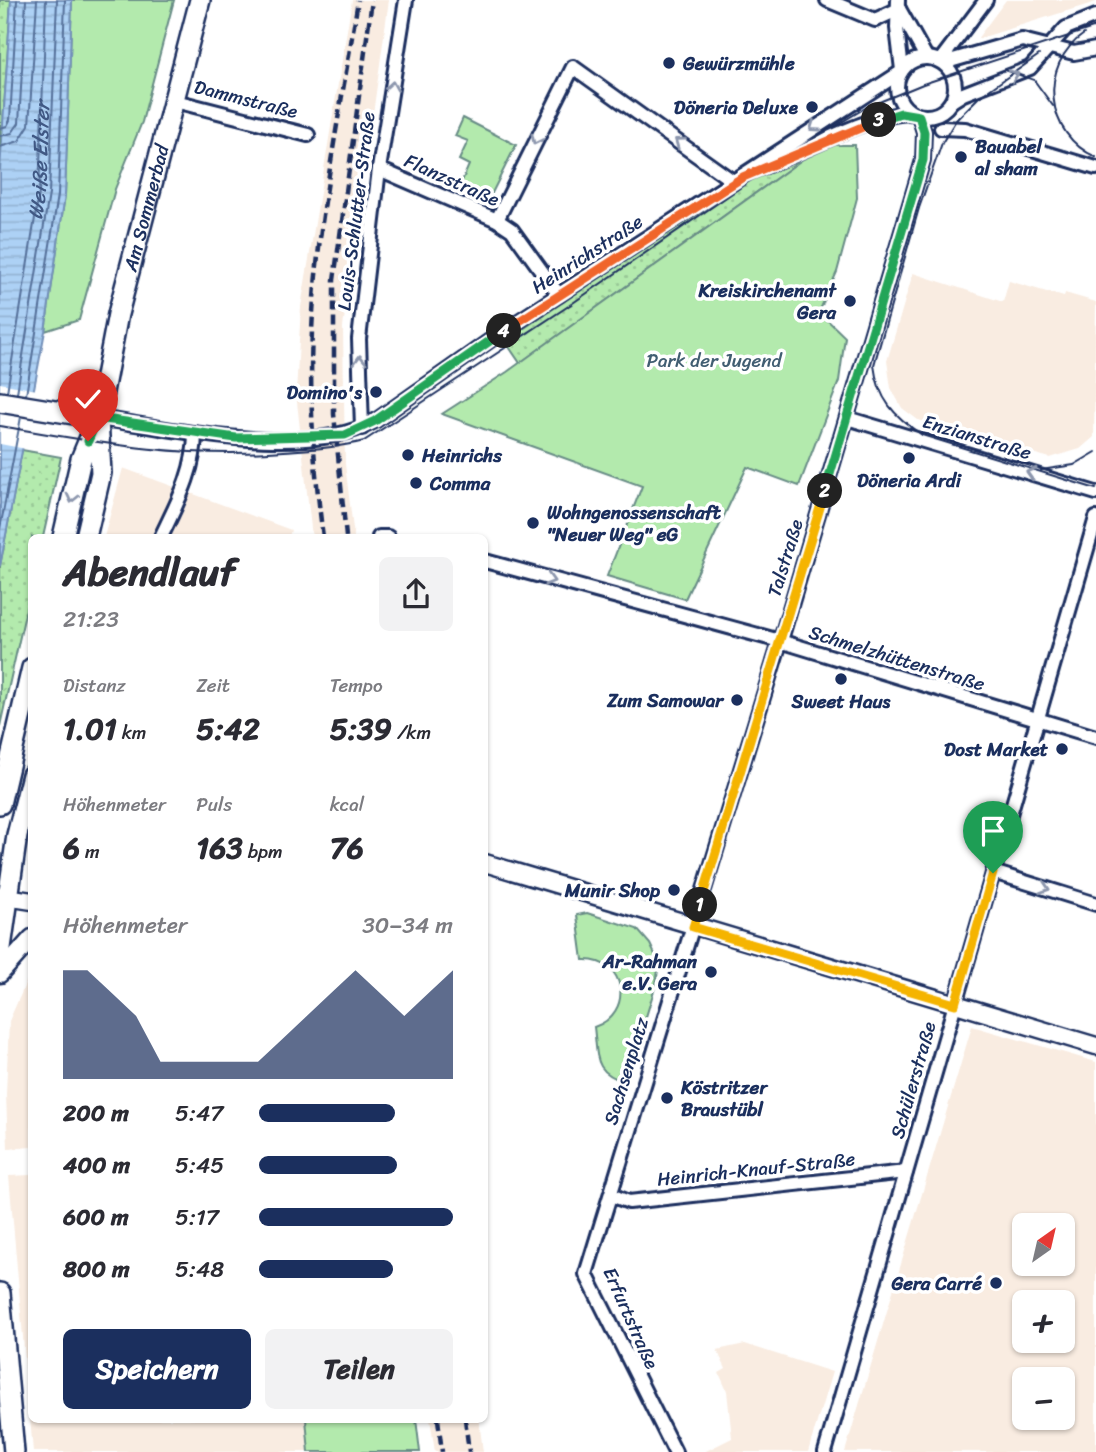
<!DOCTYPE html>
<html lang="de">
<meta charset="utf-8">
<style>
:root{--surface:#fff;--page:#f2f2f3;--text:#2b2b33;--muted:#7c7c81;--accent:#1b2f5e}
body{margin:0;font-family:Sriracha,sans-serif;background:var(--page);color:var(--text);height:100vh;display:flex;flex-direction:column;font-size:26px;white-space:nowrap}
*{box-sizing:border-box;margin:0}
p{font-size:23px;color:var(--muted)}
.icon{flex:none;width:38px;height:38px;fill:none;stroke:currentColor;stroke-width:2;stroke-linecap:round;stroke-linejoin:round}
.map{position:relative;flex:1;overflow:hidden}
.drawer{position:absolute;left:28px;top:534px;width:460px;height:889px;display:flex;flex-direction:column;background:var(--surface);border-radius:10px;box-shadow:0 2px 5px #0004}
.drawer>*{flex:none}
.needle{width:46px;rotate:34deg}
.fabs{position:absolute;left:1012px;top:1213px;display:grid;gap:14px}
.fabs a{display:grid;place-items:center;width:63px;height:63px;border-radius:10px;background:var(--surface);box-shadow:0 2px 5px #0004;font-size:35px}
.pin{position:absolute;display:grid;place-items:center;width:60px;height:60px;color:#fff;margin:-72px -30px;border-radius:50% 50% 50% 0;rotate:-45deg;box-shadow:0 0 7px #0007}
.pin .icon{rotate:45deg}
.km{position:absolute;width:35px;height:35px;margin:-18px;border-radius:50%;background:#222;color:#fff;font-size:19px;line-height:35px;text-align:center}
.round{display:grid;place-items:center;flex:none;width:74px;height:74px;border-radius:10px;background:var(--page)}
.overview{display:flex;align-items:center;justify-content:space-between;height:119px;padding:0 35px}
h1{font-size:38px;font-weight:700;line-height:52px}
.figures{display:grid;grid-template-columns:repeat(3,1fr);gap:10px;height:119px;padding:7px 35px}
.figures div{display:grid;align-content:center}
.figures b{font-size:30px;font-weight:700}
.figures small{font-size:19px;font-weight:400}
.figures p{font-size:19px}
.chart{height:196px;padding:14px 35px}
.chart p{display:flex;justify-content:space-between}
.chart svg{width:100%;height:126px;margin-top:7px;fill:var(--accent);opacity:.7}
.cta{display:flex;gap:14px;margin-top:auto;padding:14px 35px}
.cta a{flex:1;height:80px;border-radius:10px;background:var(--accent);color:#fff;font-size:28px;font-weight:700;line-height:80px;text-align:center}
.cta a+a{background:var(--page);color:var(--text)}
ul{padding:0 35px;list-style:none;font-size:23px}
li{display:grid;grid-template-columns:112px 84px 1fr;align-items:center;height:52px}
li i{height:18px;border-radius:9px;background:var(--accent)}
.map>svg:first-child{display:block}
</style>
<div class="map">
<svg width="1096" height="1452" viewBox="0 0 1096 1452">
<defs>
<pattern id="grass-dots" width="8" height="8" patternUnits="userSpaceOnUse" patternTransform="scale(1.75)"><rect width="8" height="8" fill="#b3eaad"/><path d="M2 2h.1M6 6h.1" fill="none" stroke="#99c997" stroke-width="1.8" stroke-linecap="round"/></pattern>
<pattern id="water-rules" width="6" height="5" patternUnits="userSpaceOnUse" patternTransform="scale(1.75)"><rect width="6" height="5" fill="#add1f5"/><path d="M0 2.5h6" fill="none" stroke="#94b4d4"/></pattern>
</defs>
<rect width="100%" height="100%" fill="#fff"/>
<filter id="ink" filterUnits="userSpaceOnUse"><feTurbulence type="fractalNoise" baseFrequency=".0143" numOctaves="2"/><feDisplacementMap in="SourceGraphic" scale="14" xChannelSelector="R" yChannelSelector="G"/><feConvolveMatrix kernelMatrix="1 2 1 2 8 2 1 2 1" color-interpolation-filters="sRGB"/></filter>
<g filter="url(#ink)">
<g fill="#f9ece1" fill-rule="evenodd">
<polygon points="352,0 389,0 343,327 345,464 354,537 312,537 296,393 301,307"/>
<polygon points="1006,0 1096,0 1096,2 977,39"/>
<polygon points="913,273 1003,302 1009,281 1064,297 1065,293 1096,302 1094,437 1080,449 1050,458 918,420 902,408 891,388 887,361"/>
<polygon points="123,468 291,530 289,537 104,537"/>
<polygon points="31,971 31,1147 8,1149 6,1094 9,1021"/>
<path d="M972,1026L1096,1062V1452H845ZM1024,1225H1062V1264H1024ZM1024,1302H1062V1340H1024ZM1024,1379H1062V1418H1024Z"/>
<polygon points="31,1175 32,1419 306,1419 309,1452 33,1452 9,1176"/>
<polygon points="745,1344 832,1372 808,1452 704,1452 732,1438 727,1391 719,1373 726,1369 717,1350"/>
<polygon points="430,1419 479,1419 483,1452 435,1452"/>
</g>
<g fill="url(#grass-dots)" stroke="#678c86" stroke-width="2">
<polygon points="0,0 11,0 0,171"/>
<polygon points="803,159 520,363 505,341 735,187"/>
<polygon points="22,450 61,457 43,537 32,537 31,587 0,726 0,566"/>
</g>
<g fill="#b3eaad" stroke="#678c86" stroke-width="2">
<polygon points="72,0 174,0 142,122 115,189 79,320 45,331 65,195"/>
<polygon points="463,118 516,145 488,201 459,188 469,165 459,160 468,141 455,136"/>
<polygon points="835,145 855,145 857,198 837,272 819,312 845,337 839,381 799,486 747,467 685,599 607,576 642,486 442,414 507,372 803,159"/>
<path d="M587,913L637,929L650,944L659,963L656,984L626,1082C593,1072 598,1058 594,1027C634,1014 627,958 583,960L577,915Z"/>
<polygon points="306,1419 416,1419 420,1452 309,1452"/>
</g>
<polygon fill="url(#water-rules)" stroke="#7390b9" stroke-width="2" points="11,0 72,0 65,195 45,331 0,566 0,171"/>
<polygon fill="#fff" points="0,383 37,390 26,449 0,444"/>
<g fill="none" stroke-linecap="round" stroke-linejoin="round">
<g stroke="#55709a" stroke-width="2">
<polyline points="0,128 7,126 10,120 17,0"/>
<polyline points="0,136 12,133 19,123 26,0"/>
<polyline points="0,147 19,141 29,125 37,0"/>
<path id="s1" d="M7,392L39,193L46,0"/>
<polyline points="17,393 49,194 57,0"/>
<polyline points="26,395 58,195 65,0"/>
<polyline points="0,529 21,417"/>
</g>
<g stroke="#1b2f5e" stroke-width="18">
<g id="minor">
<polyline points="827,0 875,20 899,9"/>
<polyline points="898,0 897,28 902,70"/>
<polyline points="899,9 926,57"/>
<circle cx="926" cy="87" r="29"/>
<polyline points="940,61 986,0"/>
<polyline points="943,63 1022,40 1074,53 1096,49"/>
<polyline points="175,101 308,135"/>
<polyline points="952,101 963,94 1030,68 1066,28 1096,16"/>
<polyline points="941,128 965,129 1096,168"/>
<path d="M765,166C805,151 871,113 912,113"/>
<polyline points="379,169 497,220 512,230 559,295"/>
<polyline points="497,220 573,67 734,182"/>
<path d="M98,418C175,429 305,460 375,421L499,334L901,72"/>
<polyline points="847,418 1096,493"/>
<polyline points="362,428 359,339 379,169 406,0"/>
<path d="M161,537C177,503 195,471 195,433"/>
<polyline points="379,537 388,537"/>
<polyline points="485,561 780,641 1096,737"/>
<polyline points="993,872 1096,904"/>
<polyline points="611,1195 629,1202 906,1172"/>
<polyline points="675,1452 586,1274 784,629 923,160 924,132 919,116"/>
<polyline points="825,1452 1096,518"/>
</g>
</g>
<g stroke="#1b2f5e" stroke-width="21">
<g id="tertiary">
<polyline points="485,863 1096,1046"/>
<polyline points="0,896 32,901"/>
<polyline points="0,974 32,938"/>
</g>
</g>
<g stroke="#1b2f5e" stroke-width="24">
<g id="secondary">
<polyline points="0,402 98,418"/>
<path id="s2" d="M63,537L81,459L98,418L118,314L200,0"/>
<polyline points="86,537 101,473 98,419"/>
<polyline points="0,804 32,668"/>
<polyline points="0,955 17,835 32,775"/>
<polyline points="0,1293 14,1452"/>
</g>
</g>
<use href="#minor" stroke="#fff" stroke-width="12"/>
<use href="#tertiary" stroke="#fff" stroke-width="16"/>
<use href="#secondary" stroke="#fff" stroke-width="19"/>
<g stroke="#1b2f5e" stroke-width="2">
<path d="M1084,34C1038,65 1045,135 1096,157"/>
<path d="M1039,55L979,97L956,120L942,143L919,208L874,365C878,399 894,416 922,435L1096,489"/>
<polyline points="1005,70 1034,80 1053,106"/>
<path d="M0,426C99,443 182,459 284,451C311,449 337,448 364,441L567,307L793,151L867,107L923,84L1096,27"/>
<polyline points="1041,470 1074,465 1096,452"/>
</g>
<g stroke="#1b2f5e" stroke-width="4.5" stroke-dasharray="10 5" stroke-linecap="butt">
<path d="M323,537C314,468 309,400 312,331C317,220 341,109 358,0"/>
<polyline points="346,537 334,414 334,280 372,0"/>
<polyline points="438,1419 442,1452"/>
<polyline points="465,1419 469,1452"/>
</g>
</g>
<defs><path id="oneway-chevron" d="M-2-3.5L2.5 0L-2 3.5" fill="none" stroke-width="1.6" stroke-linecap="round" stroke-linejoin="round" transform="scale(1.75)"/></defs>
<g stroke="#8d97ae">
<use href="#oneway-chevron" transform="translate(1014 75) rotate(-20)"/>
<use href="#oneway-chevron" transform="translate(392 86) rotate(-81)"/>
<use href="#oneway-chevron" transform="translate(814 127) rotate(145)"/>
<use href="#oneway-chevron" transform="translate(536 140) rotate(116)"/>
<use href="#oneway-chevron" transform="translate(679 142) rotate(-144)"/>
<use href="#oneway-chevron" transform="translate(360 360) rotate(-91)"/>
<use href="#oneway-chevron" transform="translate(1031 473) rotate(-163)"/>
<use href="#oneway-chevron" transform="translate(72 498) rotate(103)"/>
<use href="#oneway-chevron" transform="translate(550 580) rotate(16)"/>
<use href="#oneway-chevron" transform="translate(1045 888) rotate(18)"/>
</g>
</g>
<g fill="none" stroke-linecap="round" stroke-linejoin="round" filter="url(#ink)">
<g stroke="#fff" stroke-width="14">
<polyline id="split-1" points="700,905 693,927 955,1004 993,873"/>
</g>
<g stroke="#fff" stroke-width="14">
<polyline id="split-2" points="700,905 825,491"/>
</g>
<g stroke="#fff" stroke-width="14">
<polyline id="split-3" points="825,491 923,160 924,132 919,116 901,113 879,120"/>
</g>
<g stroke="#fff" stroke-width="14">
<polyline id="split-4" points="504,331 743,177 879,120"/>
</g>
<g stroke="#fff" stroke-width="14">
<polyline id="split-5" points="88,441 98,418 236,438 345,435 375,421 504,331"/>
</g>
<use href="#split-1" stroke="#f5b400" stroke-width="9"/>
<use href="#split-2" stroke="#f5b400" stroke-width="9"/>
<use href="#split-3" stroke="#22a559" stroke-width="9"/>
<use href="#split-4" stroke="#f0652b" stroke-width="9"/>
<use href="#split-5" stroke="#22a559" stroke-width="9"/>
</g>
<g fill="#1b2f5e" stroke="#fff" stroke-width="2.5">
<circle cx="669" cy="63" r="7"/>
<circle cx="812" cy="107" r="7"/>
<circle cx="961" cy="157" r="7"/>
<circle cx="850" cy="301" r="7"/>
<circle cx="376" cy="392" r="7"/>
<circle cx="408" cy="455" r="7"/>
<circle cx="909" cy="458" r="7"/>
<circle cx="416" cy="483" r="7"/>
<circle cx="533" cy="523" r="7"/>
<circle cx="841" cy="679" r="7"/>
<circle cx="737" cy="700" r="7"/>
<circle cx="1062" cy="749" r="7"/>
<circle cx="674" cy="890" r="7"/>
<circle cx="711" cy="972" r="7"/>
<circle cx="667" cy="1098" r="7"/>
<circle cx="996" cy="1283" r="7"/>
</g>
<g text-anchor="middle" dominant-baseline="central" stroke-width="7" stroke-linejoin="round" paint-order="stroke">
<g font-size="19" font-weight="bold" fill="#1b2f5e" stroke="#fff" text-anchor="end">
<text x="683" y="63" text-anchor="start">Gewürzmühle</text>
<text x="798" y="107">Döneria Deluxe</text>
<text x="975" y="146" text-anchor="start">Bauabel<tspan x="975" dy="22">al sham</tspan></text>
<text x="836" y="290">Kreiskirchenamt<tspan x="836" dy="22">Gera</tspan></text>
<text x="362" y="392">Domino's</text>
<text x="422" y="455" text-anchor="start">Heinrichs</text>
<text x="909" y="480" text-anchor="middle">Döneria Ardi</text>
<text x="430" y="483" text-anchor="start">Comma</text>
<text x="547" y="512" text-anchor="start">Wohngenossenschaft<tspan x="547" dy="22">"Neuer Weg" eG</tspan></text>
<text x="723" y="700">Zum Samowar</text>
<text x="841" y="701" text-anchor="middle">Sweet Haus</text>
<text x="1048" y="749">Dost Market</text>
<text x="660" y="890">Munir Shop</text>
<text x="697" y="961">Ar-Rahman<tspan x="697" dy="22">e.V. Gera</tspan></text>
<text x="681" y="1087" text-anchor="start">Köstritzer<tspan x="681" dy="22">Braustübl</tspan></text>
<text x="982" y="1283">Gera Carré</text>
</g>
<g font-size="19" fill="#1b2f5e" stroke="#fff">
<text transform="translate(246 99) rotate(14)">Dammstraße</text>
<text transform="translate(452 180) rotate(24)">Flanzstraße</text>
<text stroke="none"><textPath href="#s2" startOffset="340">Am Sommerbad</textPath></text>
<text transform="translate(356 211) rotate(-83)">Louis-Schlutter-Straße</text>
<text transform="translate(587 254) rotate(-33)">Heinrichstraße</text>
<text transform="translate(977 437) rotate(17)">Enzianstraße</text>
<text transform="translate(785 558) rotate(-73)">Talstraße</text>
<text transform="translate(897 658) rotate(17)">Schmelzhüttenstraße</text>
<text transform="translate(626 1071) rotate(-73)">Sachsenplatz</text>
<text transform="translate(913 1080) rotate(-74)">Schülerstraße</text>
<text transform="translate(756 1169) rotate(-6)">Heinrich-Knauf-Straße</text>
<text transform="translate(631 1318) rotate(66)">Erfurtstraße</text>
</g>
<g font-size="19" fill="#415e72" stroke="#fff">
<text x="714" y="360">Park der Jugend</text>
</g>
<g font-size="21" font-style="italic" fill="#405884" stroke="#fff">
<text stroke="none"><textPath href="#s1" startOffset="234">Weiße Elster</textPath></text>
</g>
</g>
</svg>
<div class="fabs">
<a><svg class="needle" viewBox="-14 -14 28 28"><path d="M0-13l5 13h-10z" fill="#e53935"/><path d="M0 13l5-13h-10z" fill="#7c7c81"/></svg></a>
<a>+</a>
<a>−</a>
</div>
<div class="pin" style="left:993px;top:873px;background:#1e9e55"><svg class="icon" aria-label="arrive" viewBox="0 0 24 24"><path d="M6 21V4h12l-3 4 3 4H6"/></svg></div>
<div class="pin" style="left:88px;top:441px;background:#d93025"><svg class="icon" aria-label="check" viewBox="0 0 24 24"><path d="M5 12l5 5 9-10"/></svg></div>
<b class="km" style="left:700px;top:905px">1</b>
<b class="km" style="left:825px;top:491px">2</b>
<b class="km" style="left:879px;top:120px">3</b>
<b class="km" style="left:504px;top:331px">4</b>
<section class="drawer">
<div class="overview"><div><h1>Abendlauf</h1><p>21:23</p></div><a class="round"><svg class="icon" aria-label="share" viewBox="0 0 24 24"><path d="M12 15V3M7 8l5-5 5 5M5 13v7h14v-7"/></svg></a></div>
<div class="figures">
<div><p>Distanz</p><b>1.01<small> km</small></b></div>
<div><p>Zeit</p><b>5:42</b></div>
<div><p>Tempo</p><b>5:39<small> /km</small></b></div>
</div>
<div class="figures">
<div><p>Höhenmeter</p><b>6<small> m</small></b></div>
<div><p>Puls</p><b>163<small> bpm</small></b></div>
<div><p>kcal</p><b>76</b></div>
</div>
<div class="chart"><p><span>Höhenmeter</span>30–34 m</p>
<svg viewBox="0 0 160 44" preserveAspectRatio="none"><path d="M0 44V6L10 6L20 14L30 22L40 38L50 38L60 38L70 38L80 38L90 30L100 22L110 14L120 6L130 14L140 22L150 14L160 6V44z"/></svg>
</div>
<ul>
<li><b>200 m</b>5:47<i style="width:70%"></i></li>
<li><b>400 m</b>5:45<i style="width:71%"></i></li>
<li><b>600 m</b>5:17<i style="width:100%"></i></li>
<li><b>800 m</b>5:48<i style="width:69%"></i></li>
</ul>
<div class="cta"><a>Speichern</a><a>Teilen</a></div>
</section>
</div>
